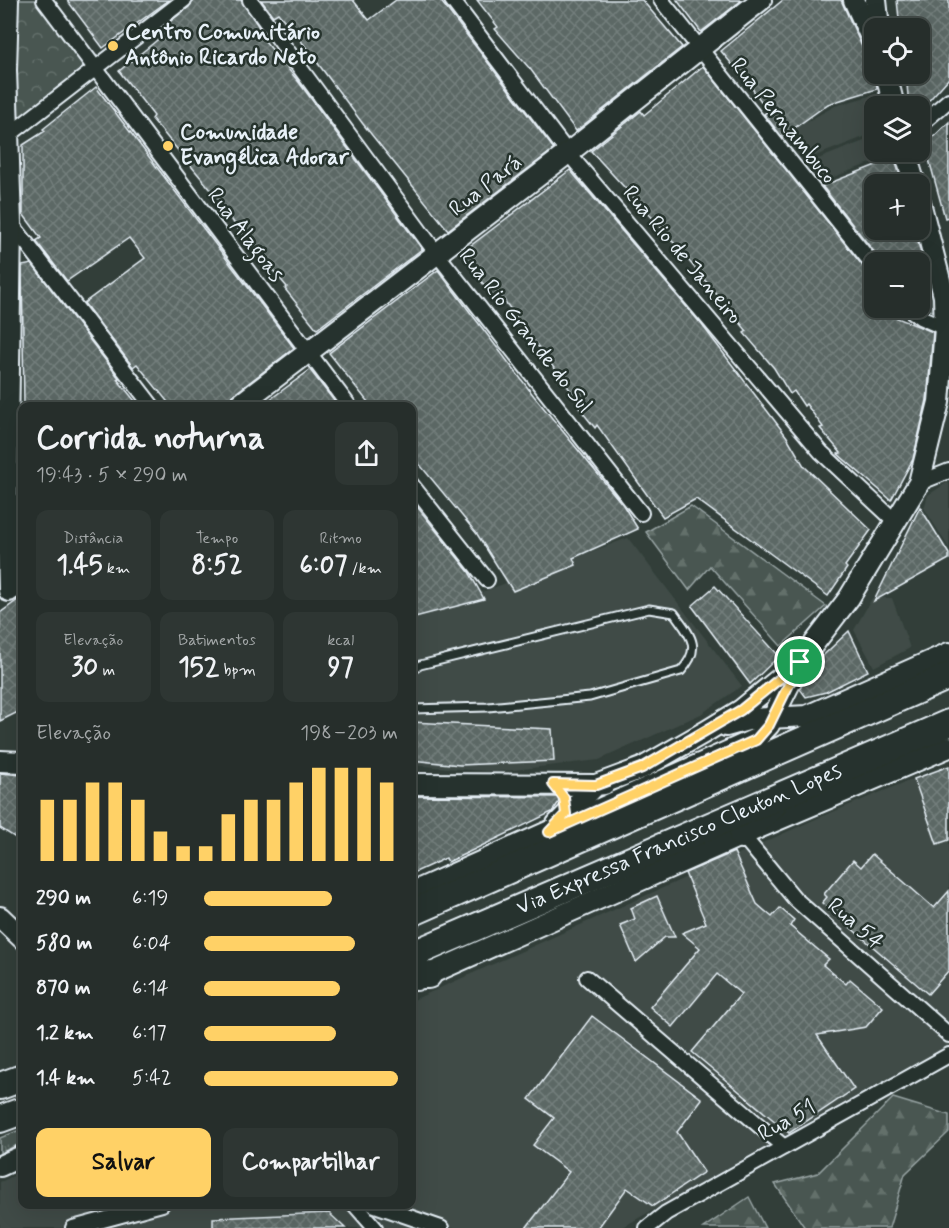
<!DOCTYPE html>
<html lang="pt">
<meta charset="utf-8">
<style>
:root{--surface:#262e2b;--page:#2e3633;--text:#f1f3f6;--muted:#a4a8a9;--line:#424a47;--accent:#ffd166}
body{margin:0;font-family:Mynerve,sans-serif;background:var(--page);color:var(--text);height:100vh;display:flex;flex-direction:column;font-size:22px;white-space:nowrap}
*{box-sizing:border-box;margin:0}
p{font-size:20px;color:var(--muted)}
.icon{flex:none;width:33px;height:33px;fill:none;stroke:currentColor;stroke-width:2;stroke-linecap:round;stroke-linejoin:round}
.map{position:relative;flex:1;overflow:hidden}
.drawer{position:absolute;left:18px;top:402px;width:398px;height:807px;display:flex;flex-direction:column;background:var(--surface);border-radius:12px;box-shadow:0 6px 24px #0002,0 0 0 2px var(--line)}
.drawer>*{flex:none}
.tools{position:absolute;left:864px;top:18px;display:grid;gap:12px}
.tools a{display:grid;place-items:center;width:66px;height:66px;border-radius:12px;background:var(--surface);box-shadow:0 6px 24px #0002,0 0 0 2px var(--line);font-size:30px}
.pin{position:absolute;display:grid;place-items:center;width:51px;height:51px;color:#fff;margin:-26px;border:3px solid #fff;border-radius:50%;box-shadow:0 2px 6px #0007}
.round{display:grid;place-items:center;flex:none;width:63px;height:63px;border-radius:12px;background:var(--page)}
.overview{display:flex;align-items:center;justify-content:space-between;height:102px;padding:0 18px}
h1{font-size:33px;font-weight:700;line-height:45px}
.figures{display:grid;grid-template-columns:repeat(3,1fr);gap:9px;height:102px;padding:6px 18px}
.figures div{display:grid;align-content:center;border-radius:12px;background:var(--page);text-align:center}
.figures b{font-size:26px;font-weight:700}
.figures small{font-size:16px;font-weight:400}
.figures p{font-size:16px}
.chart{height:168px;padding:12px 18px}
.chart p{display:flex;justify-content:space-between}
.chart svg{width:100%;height:108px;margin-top:6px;stroke:var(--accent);stroke-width:6}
.action{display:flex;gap:12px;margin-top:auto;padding:12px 18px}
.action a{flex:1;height:69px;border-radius:12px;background:var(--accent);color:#111;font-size:24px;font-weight:700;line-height:69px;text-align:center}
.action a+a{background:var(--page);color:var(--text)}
ul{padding:0 18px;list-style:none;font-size:20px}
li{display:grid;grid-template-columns:96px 72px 1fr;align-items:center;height:45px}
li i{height:15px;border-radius:8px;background:var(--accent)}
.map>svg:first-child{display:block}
</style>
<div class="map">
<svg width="949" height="1228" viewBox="0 0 949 1228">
<defs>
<pattern id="grass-tufts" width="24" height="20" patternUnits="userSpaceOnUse" patternTransform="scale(1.5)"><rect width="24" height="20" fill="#495651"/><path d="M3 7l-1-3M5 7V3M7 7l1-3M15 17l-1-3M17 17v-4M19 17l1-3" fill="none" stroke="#636f6b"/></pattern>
<pattern id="forest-firs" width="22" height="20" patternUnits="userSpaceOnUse" patternTransform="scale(1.5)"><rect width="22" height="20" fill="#495651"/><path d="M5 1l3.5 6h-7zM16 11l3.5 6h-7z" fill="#636f6b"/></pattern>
<pattern id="park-crowns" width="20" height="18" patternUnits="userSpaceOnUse" patternTransform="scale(1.5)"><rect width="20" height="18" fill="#495651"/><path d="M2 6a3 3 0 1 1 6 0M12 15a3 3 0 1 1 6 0" fill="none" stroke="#636f6b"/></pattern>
<pattern id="building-cross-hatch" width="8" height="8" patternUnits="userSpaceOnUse" patternTransform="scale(1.5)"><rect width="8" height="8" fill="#5c6865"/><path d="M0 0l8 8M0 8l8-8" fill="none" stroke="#737e7c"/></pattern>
</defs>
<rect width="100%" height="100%" fill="#323e39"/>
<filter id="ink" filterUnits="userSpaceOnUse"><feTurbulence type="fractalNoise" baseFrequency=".0167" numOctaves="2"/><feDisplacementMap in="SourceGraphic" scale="12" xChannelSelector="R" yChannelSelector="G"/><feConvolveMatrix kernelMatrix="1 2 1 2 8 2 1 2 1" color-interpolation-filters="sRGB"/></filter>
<g filter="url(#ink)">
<g fill="#3f4b46">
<polygon points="883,92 886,106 874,106 874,133 805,160 788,132 835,106"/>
<polygon points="874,137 874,152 897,153 823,181 813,161"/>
<polygon points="948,482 949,485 949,548 924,508 928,495"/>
<polygon points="628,538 742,686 701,714 599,760 496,772 411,765 411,618"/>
<polygon points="872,598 892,598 910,648 874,667 854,630"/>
<polygon points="949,764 949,1048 899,1072 621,1228 0,1228 0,1182 22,1172 22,1204 411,1204 411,1001 818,818"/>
</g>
<polygon fill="url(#grass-tufts)" stroke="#98a4a4" stroke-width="1.5" points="22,1129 22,1143 0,1153 0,1138"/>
<g fill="url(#forest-firs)" stroke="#98a4a4" stroke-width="1.5">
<polygon points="691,506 826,606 781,646 710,566 689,590 646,532"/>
<polygon points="893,1098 949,1115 949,1132 905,1174 889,1228 805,1228 775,1184 818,1173"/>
<polygon points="749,1197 765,1228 703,1228"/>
</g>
<g fill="url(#park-crowns)" stroke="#98a4a4" stroke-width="1.5">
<polygon points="8,0 44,0 96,69 7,137"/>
<polygon points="920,270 930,271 934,311 918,308"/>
</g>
<g fill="url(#building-cross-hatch)" stroke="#e8f1f8" stroke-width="1.5">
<polygon points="67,0 169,0 103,48"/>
<polygon points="193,0 241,0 259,27 256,30 298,81 422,249 317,329 285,289 287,287 235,225 221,202 152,119 154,116 119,71 172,28 168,23 189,7"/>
<polygon points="261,0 353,0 369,20 396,0 440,0 554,149 448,230 363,124 299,38 278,13 273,16"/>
<polygon points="477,0 642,0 682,47 576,131 531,70 495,29 498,27"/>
<polygon points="677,0 742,0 701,32"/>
<polygon points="783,0 841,0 863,49 874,56 877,89 828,104 782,137 764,114 768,111 751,87 721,51"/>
<polygon points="897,0 949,0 949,78 924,106 909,106 906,74 920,74 920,28 900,28"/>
<polygon points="703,66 874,280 874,308 899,308 892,316 933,332 927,400 913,459 891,500 838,454 841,453 820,428 823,427 806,404 804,406 794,391 790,394 774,368 744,333 747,331 659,225 591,151 641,111 644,115"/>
<polygon points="96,87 294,348 219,406 171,406 137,364 133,367 84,303 145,258 129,238 67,281 36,241 41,238 23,214 23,145 45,131 43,129"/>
<polygon points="949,122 949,217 945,218 925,145"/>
<polygon points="894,158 903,184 874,184 874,230 915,230 923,262 882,262 822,186"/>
<polygon points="570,170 702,325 787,437 804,466 871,530 845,566 847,568 828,596 696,499 663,517 597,425 595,428 579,408 582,406 500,295 494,299 461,253"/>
<polygon points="32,264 119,378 117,379 139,406 24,406 22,266"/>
<polygon points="438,270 534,396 623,505 638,529 573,558 576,565 513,591 477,534 411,454 411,406 371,406 329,353"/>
<polygon points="310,370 338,406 261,406"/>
<polygon points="411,499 469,572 484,599 411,618"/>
<polygon points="920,507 949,554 949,559 874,601"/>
<polygon points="715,586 779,656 750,684 692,606"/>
<polygon points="22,597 22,710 0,721 0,613"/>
<polygon points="849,631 868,671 826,692 806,697 800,689 809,669"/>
<polygon points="411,722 552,729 554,761 460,765 411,760"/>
<polygon points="949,766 949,840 937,844 914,779"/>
<polygon points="0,773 22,775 22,842 0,828"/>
<polygon points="411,796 558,797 559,802 552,812 448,862 446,858 411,874"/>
<polygon points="734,852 757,904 772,917 780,908 794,920 790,926 829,959 823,965 846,984 850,979 883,1007 866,1027 817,1035 854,1089 789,1133 692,1052 741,994 717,974 673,1027 650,1007 700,948 682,933 706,923 685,873"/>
<polygon points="872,854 934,908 949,891 949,970 928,994 822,903 827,897 824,894 853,860 861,867"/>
<polygon points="657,896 675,937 665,937 636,962 620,925 635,919 631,908"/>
<polygon points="592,1016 702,1099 677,1132 704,1172 653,1206 627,1188 598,1228 526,1228 569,1172 533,1145 554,1118 529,1099"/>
<polygon points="329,1213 345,1228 213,1228 213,1218"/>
</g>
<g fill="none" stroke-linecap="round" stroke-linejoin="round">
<g stroke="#e8f1f8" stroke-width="11">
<path id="lane" d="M411,671L420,665L649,609L674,613C690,635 703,647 681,671L590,697L488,707L411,709"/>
</g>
<g stroke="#e8f1f8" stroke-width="18">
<g id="street">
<polyline points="44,0 349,406"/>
<polyline points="250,0 437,254 641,513"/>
<polyline points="452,0 568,153 821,452 897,523"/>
<polyline points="661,0 874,266"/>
<polyline points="920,125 949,100"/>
<polyline points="4,139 184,0"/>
<polyline points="11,223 152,406"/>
<polyline points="908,308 920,317 945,328"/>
<polyline points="919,483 949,471"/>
<polyline points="411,484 487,580"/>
<polyline points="742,835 795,899 949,1035"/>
<polyline points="587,978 784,1147"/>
<polyline points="354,1204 375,1228"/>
<polyline points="372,1204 441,1228"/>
<polyline points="73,1228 162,1204"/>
<polyline points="647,1228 666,1213 949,1055"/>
</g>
</g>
<g stroke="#e8f1f8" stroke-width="24">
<g id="secondary">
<polyline points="8,0 6,70 11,223 7,509 9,591"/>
<polyline points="854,0 874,44"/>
<polyline points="876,0 879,28"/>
<polyline points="886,74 894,106"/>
<polyline points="905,152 915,184"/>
<polyline points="238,406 568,153 761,0"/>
<polyline points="726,726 751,719 807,716 949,653"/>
<polyline points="0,761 22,762"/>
<polyline points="411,784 596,785 642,768 705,732 741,710 800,662 849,598 919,483 939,402 945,328 944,296 920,202"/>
<polyline points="557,824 596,785 604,784"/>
<polyline points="411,893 756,739 769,725 798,667"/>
<polyline points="0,917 22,938"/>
<polyline points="416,980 742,835 949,747"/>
<polyline points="0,1166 22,1156"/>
</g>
</g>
<g stroke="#e8f1f8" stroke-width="30">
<g id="highway">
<polyline points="742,835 774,804"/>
<polyline points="411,913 949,676"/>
<path id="s1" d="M411,955L949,723"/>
<polyline points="411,975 428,975"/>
<polyline points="0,1086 22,1078"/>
<polyline points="0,1119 22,1111"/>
</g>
</g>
<use href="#lane" stroke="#26332d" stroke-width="7"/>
<use href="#street" stroke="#26332d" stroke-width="14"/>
<use href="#secondary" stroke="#26332d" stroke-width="20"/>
<use href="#highway" stroke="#26332d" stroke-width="26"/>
</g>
</g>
<g fill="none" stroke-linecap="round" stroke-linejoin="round" filter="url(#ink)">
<g stroke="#fff" stroke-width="12">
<polygon id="route" points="800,662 769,725 756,740 549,832 566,814 564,798 553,784 596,785 642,768 741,710"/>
</g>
<use href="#route" stroke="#ffd166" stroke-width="8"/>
</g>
<g fill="#ffd166" stroke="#26332d" stroke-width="2">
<circle cx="113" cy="46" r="6"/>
<circle cx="168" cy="146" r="6"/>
</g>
<g text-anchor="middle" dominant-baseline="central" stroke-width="5" stroke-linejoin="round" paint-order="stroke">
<g font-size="22" font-weight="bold" fill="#e8f1f8" stroke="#26332d" text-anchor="start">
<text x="125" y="33">Centro Comunitário<tspan x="125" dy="25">Antônio Ricardo Neto</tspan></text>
<text x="180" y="133">Comunidade<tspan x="180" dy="25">Evangélica Adorar</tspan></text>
</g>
<g font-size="22" fill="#e8f1f8" stroke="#26332d">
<text transform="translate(783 121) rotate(51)">Rua Pernambuco</text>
<text transform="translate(486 186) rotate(-38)">Rua Pará</text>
<text transform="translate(245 235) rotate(53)">Rua Alagoas</text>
<text transform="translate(682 255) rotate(50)">Rua Rio de Janeiro</text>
<text transform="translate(525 331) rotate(52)">Rua Rio Grande do Sul</text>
<text stroke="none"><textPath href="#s1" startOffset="292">Via Expressa Francisco Cleuton Lopes</textPath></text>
<text transform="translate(855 924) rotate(41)">Rua 54</text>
<text transform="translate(787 1121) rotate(-29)">Rua 51</text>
</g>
</g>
</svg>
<div class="tools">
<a><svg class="icon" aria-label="locate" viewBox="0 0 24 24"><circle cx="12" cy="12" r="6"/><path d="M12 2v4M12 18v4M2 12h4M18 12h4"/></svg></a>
<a><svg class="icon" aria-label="layers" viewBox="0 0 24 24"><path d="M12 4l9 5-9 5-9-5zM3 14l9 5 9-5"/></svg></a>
<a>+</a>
<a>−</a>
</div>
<div class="pin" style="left:800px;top:662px;background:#1e9e55"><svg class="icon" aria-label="arrive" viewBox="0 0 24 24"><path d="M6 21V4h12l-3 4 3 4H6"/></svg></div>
<section class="drawer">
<div class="overview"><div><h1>Corrida noturna</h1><p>19:43 · 5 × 290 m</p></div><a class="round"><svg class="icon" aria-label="share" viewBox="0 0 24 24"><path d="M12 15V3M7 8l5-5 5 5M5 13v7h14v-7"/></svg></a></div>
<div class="figures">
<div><p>Distância</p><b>1.45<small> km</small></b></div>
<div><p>Tempo</p><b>8:52</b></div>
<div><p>Ritmo</p><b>6:07<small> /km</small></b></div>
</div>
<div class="figures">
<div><p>Elevação</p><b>30<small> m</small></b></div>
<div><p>Batimentos</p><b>152<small> bpm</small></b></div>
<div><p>kcal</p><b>97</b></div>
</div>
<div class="chart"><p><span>Elevação</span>198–203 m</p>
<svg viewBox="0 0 160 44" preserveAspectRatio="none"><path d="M5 44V19M15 44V19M25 44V12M35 44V12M45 44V19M55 44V32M65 44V38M75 44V38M85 44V25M95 44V19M105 44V19M115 44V12M125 44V6M135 44V6M145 44V6M155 44V12"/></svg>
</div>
<ul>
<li><b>290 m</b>6:19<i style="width:66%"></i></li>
<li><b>580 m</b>6:04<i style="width:78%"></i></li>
<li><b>870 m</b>6:14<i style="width:70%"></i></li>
<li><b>1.2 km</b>6:17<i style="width:68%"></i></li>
<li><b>1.4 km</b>5:42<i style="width:100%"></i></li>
</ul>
<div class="action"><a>Salvar</a><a>Compartilhar</a></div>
</section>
</div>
